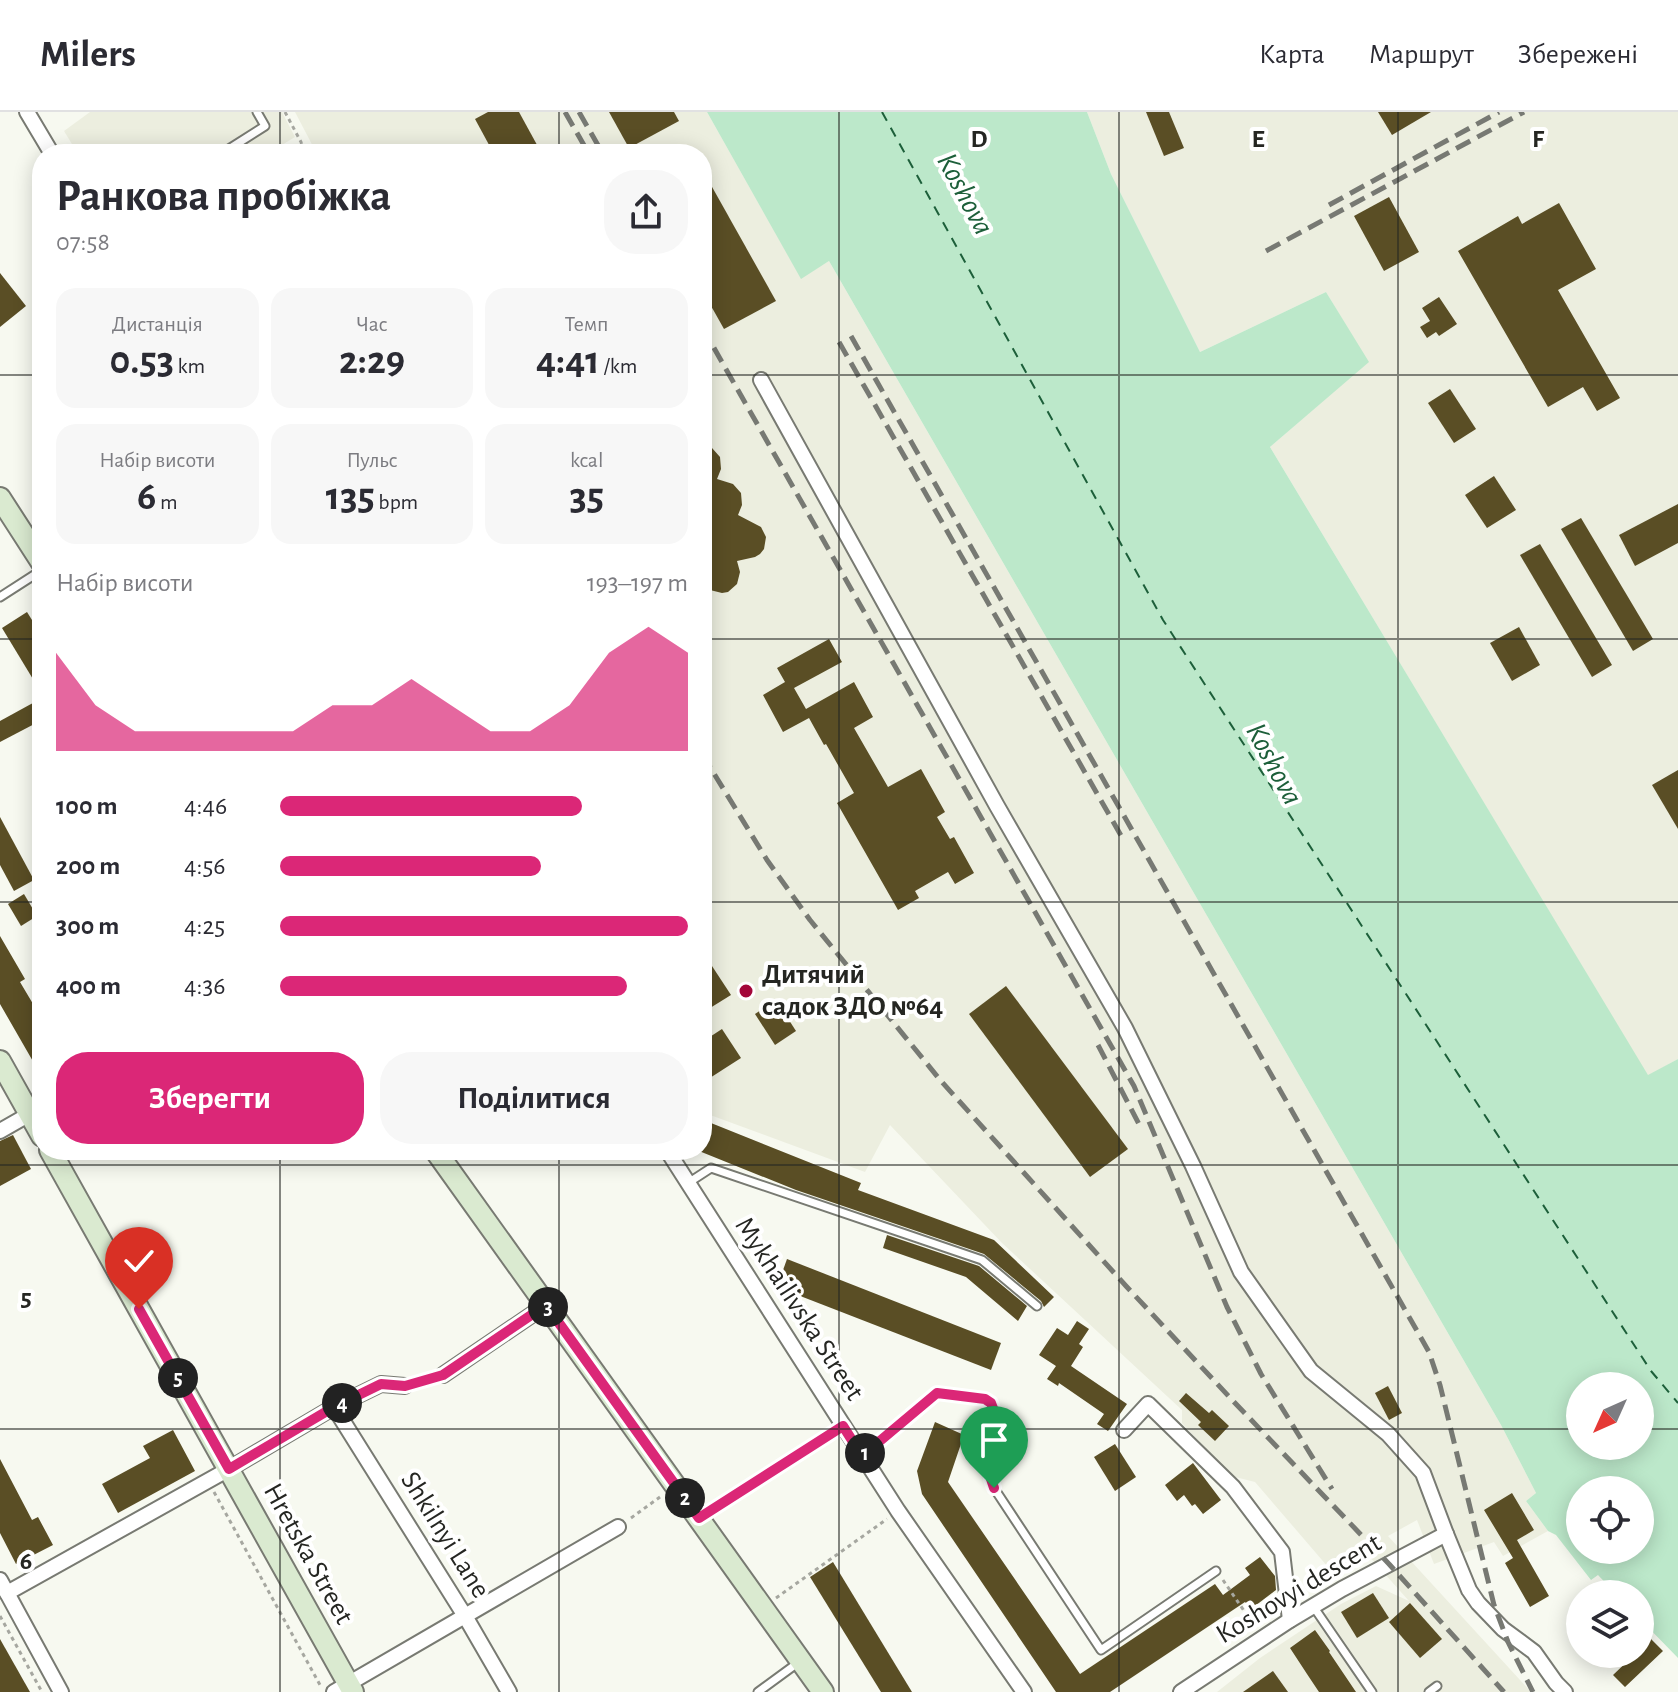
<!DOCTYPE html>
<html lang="uk">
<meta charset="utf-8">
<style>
:root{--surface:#fff;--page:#f7f7f7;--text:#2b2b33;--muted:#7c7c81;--line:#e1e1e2;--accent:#db2777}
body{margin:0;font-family:"Alegreya Sans",sans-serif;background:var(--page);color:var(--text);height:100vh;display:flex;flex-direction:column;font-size:30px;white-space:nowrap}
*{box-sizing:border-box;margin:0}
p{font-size:26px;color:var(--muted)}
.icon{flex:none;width:44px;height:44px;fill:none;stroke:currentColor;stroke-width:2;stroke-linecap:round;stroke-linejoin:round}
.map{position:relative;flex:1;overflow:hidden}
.details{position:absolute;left:32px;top:32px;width:680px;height:1016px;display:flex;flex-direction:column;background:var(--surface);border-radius:32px;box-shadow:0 4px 20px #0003}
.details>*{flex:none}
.needle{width:52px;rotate:225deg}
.tools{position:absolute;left:1566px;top:1260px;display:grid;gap:16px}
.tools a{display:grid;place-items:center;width:88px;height:88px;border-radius:50%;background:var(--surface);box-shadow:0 4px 20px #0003;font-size:40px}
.pin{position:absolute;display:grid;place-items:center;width:68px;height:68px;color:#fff;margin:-82px -34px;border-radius:50% 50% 50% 0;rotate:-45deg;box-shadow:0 0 8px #0007}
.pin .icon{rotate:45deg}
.km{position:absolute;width:40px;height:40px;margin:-20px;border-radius:50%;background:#222;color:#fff;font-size:22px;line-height:40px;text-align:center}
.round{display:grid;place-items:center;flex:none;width:84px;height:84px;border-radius:32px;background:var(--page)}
.overview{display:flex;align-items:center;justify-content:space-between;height:136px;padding:0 24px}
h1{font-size:44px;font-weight:600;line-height:60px}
.metrics{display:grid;grid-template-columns:repeat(3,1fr);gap:12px;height:136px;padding:8px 24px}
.metrics div{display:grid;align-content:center;border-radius:20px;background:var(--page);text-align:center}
.metrics b{font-size:40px;font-weight:600}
.metrics small{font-size:22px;font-weight:400}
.metrics p{font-size:22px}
.chart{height:224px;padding:16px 24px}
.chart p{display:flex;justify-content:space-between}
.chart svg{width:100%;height:144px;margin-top:8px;fill:var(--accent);opacity:.7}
.action{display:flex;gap:16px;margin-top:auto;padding:16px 24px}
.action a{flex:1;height:92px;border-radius:32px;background:var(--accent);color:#fff;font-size:32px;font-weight:600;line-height:92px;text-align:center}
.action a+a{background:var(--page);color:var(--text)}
ul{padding:0 24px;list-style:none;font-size:26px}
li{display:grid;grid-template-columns:128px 96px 1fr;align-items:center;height:60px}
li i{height:20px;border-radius:10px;background:var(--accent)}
header{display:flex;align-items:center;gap:48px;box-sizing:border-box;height:112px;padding:0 40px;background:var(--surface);border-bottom:2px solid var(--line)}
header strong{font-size:38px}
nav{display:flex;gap:44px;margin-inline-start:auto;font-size:28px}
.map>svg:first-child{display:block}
</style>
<header>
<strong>Milers</strong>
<nav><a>Карта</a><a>Маршрут</a><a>Збережені</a></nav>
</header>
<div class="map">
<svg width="1678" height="1580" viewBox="0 0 1678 1580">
<rect width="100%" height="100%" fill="#f7f9f0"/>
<g fill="#eceedf">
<polygon points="90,0 282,0 295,25 267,42 78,42 64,19"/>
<polygon points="295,0 707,0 801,166 829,149 1501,1313 1536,1381 1526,1389 1548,1419 1503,1444 1494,1430 1434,1452 1417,1408 1388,1424 1531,1580 1217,1580 1260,1546 1341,1492 1376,1474 1409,1489 1367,1442 1334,1462 1255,1370 1231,1364 1182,1311 1182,1298 1002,1131 890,1013 865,1060 702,1000 702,42 317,42"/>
<polygon points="1087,0 1678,0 1678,947 1648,964 1270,335 1368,250 1326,180 1200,240 1111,62"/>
</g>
<path fill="#bce8ca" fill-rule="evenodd" d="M707,0H1087L1111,62L1200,240L1326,180L1369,250L1270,335L1648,963L1678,947V1546L1640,1507V1482H1616L1598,1463L1591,1468L1556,1423L1548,1419L1526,1389L1536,1381L1501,1313L829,149L801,167ZM1580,1274H1640V1334H1580ZM1580,1378H1640V1438H1580Z"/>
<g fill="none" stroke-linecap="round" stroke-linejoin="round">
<polyline stroke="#1d5f3a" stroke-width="2" stroke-dasharray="10 8" stroke-linecap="butt" points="882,0 1163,508 1651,1259 1678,1291"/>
</g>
<g fill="#5a4e25">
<polygon points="488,0 519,0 542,42 494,42 475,7"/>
<polygon points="609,0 674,0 679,9 629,36"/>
<polygon points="1146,0 1169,0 1184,36 1164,44"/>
<polygon points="1378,0 1431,0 1392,23"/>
<polygon points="702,57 776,189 724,217 702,178"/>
<polygon points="1389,85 1419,140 1384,159 1354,104"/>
<polygon points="1559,91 1596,157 1558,178 1620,286 1597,299 1583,275 1548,295 1458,139 1518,104 1522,112"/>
<polygon points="0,161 26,194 0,215"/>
<polygon points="1439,185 1457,212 1439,224 1436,220 1427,226 1420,215 1430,209 1422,196"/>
<polygon points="1450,277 1476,317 1454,331 1428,291"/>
<polygon points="702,332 712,336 720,345 721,357 717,367 733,372 741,381 742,393 738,403 761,415 766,425 764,437 760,442 755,445 737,449 740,460 737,472 728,480 722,481 710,478 702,468 702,405 706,407 704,388 708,372 702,372"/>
<polygon points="1494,364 1516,398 1487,416 1465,383"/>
<polygon points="1678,392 1678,431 1635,454 1619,423"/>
<polygon points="1581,406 1653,527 1633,539 1561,417"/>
<polygon points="1540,432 1612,553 1592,565 1520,443"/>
<polygon points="27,500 42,524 42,582 2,516"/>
<polygon points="1519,515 1540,553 1512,569 1490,531"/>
<polygon points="829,527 842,550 794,576 806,597 854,570 873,605 854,616 888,675 921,657 945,700 937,705 950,727 954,725 974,761 955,772 948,760 915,779 919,786 898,798 837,691 854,681 826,632 824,633 809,606 783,620 763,583 785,570 777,556"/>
<polygon points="42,586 42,608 0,630 0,609"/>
<polygon points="1678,658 1678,717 1652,673"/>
<polygon points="0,705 34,768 14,779 0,753"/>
<polygon points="24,782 37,804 21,814 8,792"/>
<polygon points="0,824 25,867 20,870 42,907 42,965 0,892"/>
<polygon points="712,854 731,883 702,901 702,860"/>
<polygon points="1006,874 1128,1037 1090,1065 969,902"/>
<polygon points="776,888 796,919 775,933 755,902"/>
<polygon points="722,917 741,946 702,971 702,930"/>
<polygon points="711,1011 861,1071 858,1078 994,1128 1054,1185 1044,1195 1041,1189 984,1142 796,1078 699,1039 702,1038 702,1032"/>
<polygon points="13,1023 31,1057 0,1074 0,1029"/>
<polygon points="887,1123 979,1154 1027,1194 1018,1209 966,1165 883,1136"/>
<polygon points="787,1147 1001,1231 991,1258 777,1175"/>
<polygon points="1077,1209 1089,1217 1079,1232 1083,1235 1071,1254 1127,1292 1108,1319 1097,1312 1104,1302 1059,1271 1058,1274 1047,1267 1056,1254 1039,1243 1057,1216 1068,1223"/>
<polygon points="1388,1274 1402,1301 1389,1308 1375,1281"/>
<polygon points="1186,1281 1209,1301 1212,1298 1229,1314 1215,1329 1198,1313 1201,1310 1179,1289"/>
<polygon points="935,1310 964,1323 948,1370 1080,1562 1215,1472 1223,1483 1250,1463 1245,1456 1260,1445 1275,1464 1276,1478 1251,1497 1245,1490 1110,1580 1056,1580 922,1382 917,1359"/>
<polygon points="173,1318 195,1359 118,1401 102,1372 150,1346 143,1334"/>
<polygon points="1115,1332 1136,1365 1115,1379 1094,1345"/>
<polygon points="0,1347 32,1408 38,1405 53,1433 16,1452 0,1421"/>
<polygon points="1193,1351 1221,1388 1203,1402 1195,1392 1192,1394 1184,1383 1177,1389 1165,1373"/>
<polygon points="1512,1381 1534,1418 1517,1428 1549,1484 1530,1495 1505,1451 1513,1446 1484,1398"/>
<polygon points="833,1450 912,1580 881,1580 810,1465"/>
<polygon points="1373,1481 1389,1506 1357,1526 1341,1500"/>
<polygon points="1410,1491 1442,1527 1420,1546 1389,1510"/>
<polygon points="1315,1518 1330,1539 1329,1540 1356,1580 1319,1580 1307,1562 1290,1536"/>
<polygon points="0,1527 30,1580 0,1580"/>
<polygon points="1651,1527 1663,1539 1625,1575 1613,1563 1635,1542 1640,1542 1640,1537"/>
<polygon points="1273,1559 1288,1580 1243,1580"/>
</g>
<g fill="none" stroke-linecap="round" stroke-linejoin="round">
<g stroke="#787a72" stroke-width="11">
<g id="lane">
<polyline points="221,42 265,14 257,0"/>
<polyline points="0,485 42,458"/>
<polyline points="688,1071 711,1056 982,1148 1037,1194"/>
<polyline points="862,1344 937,1281 985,1287 991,1291 994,1299 991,1367 994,1376 1101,1538 1216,1459"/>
<polyline points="1313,1494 1372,1580"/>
<polyline points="758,1580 799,1550"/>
<polyline points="1429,1580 1437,1574"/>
</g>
</g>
<g stroke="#787a72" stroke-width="18">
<g id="street">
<polyline points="27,0 52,42"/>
<polyline points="761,268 997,694 1125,916 1193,1054 1241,1160 1311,1259 1388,1322 1423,1361 1446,1422 1469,1478 1478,1491 1503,1517 1534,1540 1556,1571 1565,1580"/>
<polyline points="0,1019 42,995"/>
<polyline points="667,1038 898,1399 1024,1580"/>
<polyline points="443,1263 546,1193"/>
<polyline points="334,1295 465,1504 509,1580"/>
<polyline points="1124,1318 1148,1292 1233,1375 1282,1440 1290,1508"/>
<polyline points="0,1468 61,1580"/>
<polyline points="7,1481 229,1357 334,1295 381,1272 405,1274"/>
<polyline points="334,1580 618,1415"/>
<polyline points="1181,1580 1290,1508 1342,1477 1446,1422"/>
</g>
</g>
<g stroke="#787a72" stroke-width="24">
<g id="secondary">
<polyline points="0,386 42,451"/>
<polyline points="0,949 42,1024"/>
<polyline points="50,1038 353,1580"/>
<polyline points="435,1038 823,1580"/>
</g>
</g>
<g stroke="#a6a7a0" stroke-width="3" stroke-dasharray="4 4" stroke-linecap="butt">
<polyline points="285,0 301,30 304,42"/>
<polyline points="214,1380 320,1573"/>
<polyline points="715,1396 833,1320"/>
<polyline points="631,1406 660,1385"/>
<polyline points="1223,1468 1255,1515"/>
<polyline points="776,1486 887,1407"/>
<polyline points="0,1504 42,1580"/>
</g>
<use href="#lane" stroke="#fff" stroke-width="7"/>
<use href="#street" stroke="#fff" stroke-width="14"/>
<use href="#secondary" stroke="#daead0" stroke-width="20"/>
<g stroke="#777973" stroke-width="5" stroke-dasharray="16 8" stroke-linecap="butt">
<polyline points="565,0 589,42"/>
<polyline points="579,0 603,42"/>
<polyline points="1329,93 1499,0"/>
<polyline points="1266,139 1524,0"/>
<polyline points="702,215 1134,974 1227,1195 1261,1262 1332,1377"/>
<polyline points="851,224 1429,1240 1440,1273 1494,1493 1508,1530 1533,1580"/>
<polyline points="839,230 1123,727"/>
<polyline points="702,642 767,748 810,808 941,969 1126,1174 1235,1291 1389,1452 1504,1580"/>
<polyline points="1098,933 1142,1018"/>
</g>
</g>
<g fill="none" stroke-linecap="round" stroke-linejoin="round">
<g stroke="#fff" stroke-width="16">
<polyline id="route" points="139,1197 229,1357 334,1295 381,1272 405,1274 443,1263 546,1193 699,1406 843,1314 862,1344 937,1281 985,1287 991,1291 994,1299 991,1367 994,1376"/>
</g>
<use href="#route" stroke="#db2777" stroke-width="10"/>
</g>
<path fill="none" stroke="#252622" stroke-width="2" stroke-opacity="0.55" d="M280,0V42M559,0V42M839,0V1580M1119,0V1580M1398,0V1580M0,263H42M702,263H1678M0,527H42M702,527H1678M0,790H42M702,790H1678M280,1038V1580M559,1038V1580M0,1053H1678M0,1317H1580M1640,1317H1678"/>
<circle fill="#a30739" stroke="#fff" stroke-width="3" cx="746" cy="879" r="8"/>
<g text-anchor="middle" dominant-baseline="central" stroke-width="8" stroke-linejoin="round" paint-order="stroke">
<g font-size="28" font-weight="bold" fill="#252622" stroke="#fff" text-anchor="start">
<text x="762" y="863">Дитячий<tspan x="762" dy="32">садок ЗДО №64</tspan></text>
</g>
<g font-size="28" fill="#252622" stroke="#fff">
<text transform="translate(799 1197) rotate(57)">Mykhailivska Street</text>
<text transform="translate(445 1423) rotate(58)">Shkilnyi Lane</text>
<text transform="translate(308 1442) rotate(61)">Hretska Street</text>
<text transform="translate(1299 1477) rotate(-31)">Koshovyi descent</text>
</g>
<g font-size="30" font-style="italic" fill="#1d5f3a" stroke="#fff">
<text transform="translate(965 82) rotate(62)">Koshova</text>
<text transform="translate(1274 652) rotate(62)">Koshova</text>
</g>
</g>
<g font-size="26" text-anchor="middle" font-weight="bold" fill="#252622" stroke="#fff" stroke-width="8" stroke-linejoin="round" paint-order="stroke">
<text x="979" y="35">D</text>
<text x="1258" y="35">E</text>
<text x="1538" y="35">F</text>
<text x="26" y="1194">5</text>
<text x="26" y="1457">6</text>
</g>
</svg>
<div class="tools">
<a><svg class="needle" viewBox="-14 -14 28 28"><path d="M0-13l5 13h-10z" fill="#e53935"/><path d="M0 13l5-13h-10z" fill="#7c7c81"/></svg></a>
<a><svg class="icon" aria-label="locate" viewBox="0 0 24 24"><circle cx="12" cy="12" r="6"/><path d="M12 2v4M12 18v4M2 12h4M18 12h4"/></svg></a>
<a><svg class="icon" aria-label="layers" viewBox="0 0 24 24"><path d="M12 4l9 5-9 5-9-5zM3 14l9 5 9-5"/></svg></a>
</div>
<div class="pin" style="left:994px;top:1376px;background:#1e9e55"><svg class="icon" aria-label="arrive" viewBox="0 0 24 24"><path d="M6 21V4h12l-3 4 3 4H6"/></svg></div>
<div class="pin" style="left:139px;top:1197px;background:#d93025"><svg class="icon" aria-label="check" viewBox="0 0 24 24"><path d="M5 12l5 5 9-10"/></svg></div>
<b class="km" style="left:865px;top:1341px">1</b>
<b class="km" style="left:685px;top:1386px">2</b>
<b class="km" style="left:548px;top:1195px">3</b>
<b class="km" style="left:342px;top:1291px">4</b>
<b class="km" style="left:178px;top:1266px">5</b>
<section class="details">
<div class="overview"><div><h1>Ранкова пробіжка</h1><p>07:58</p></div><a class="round"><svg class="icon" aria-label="share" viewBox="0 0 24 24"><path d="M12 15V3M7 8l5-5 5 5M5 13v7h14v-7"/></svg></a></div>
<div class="metrics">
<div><p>Дистанція</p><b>0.53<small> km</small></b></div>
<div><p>Час</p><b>2:29</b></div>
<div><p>Темп</p><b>4:41<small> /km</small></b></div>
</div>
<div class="metrics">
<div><p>Набір висоти</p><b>6<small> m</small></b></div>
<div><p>Пульс</p><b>135<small> bpm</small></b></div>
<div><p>kcal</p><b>35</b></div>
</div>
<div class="chart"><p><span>Набір висоти</span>193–197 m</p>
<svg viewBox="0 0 160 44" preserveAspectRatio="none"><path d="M0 44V14L10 30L20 38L30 38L40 38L50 38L60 38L70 30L80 30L90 22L100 30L110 38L120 38L130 30L140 14L150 6L160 14V44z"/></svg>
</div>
<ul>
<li><b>100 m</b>4:46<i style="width:74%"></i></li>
<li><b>200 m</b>4:56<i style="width:64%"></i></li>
<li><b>300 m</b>4:25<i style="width:100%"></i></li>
<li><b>400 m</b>4:36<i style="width:85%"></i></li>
</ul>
<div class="action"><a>Зберегти</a><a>Поділитися</a></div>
</section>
</div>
